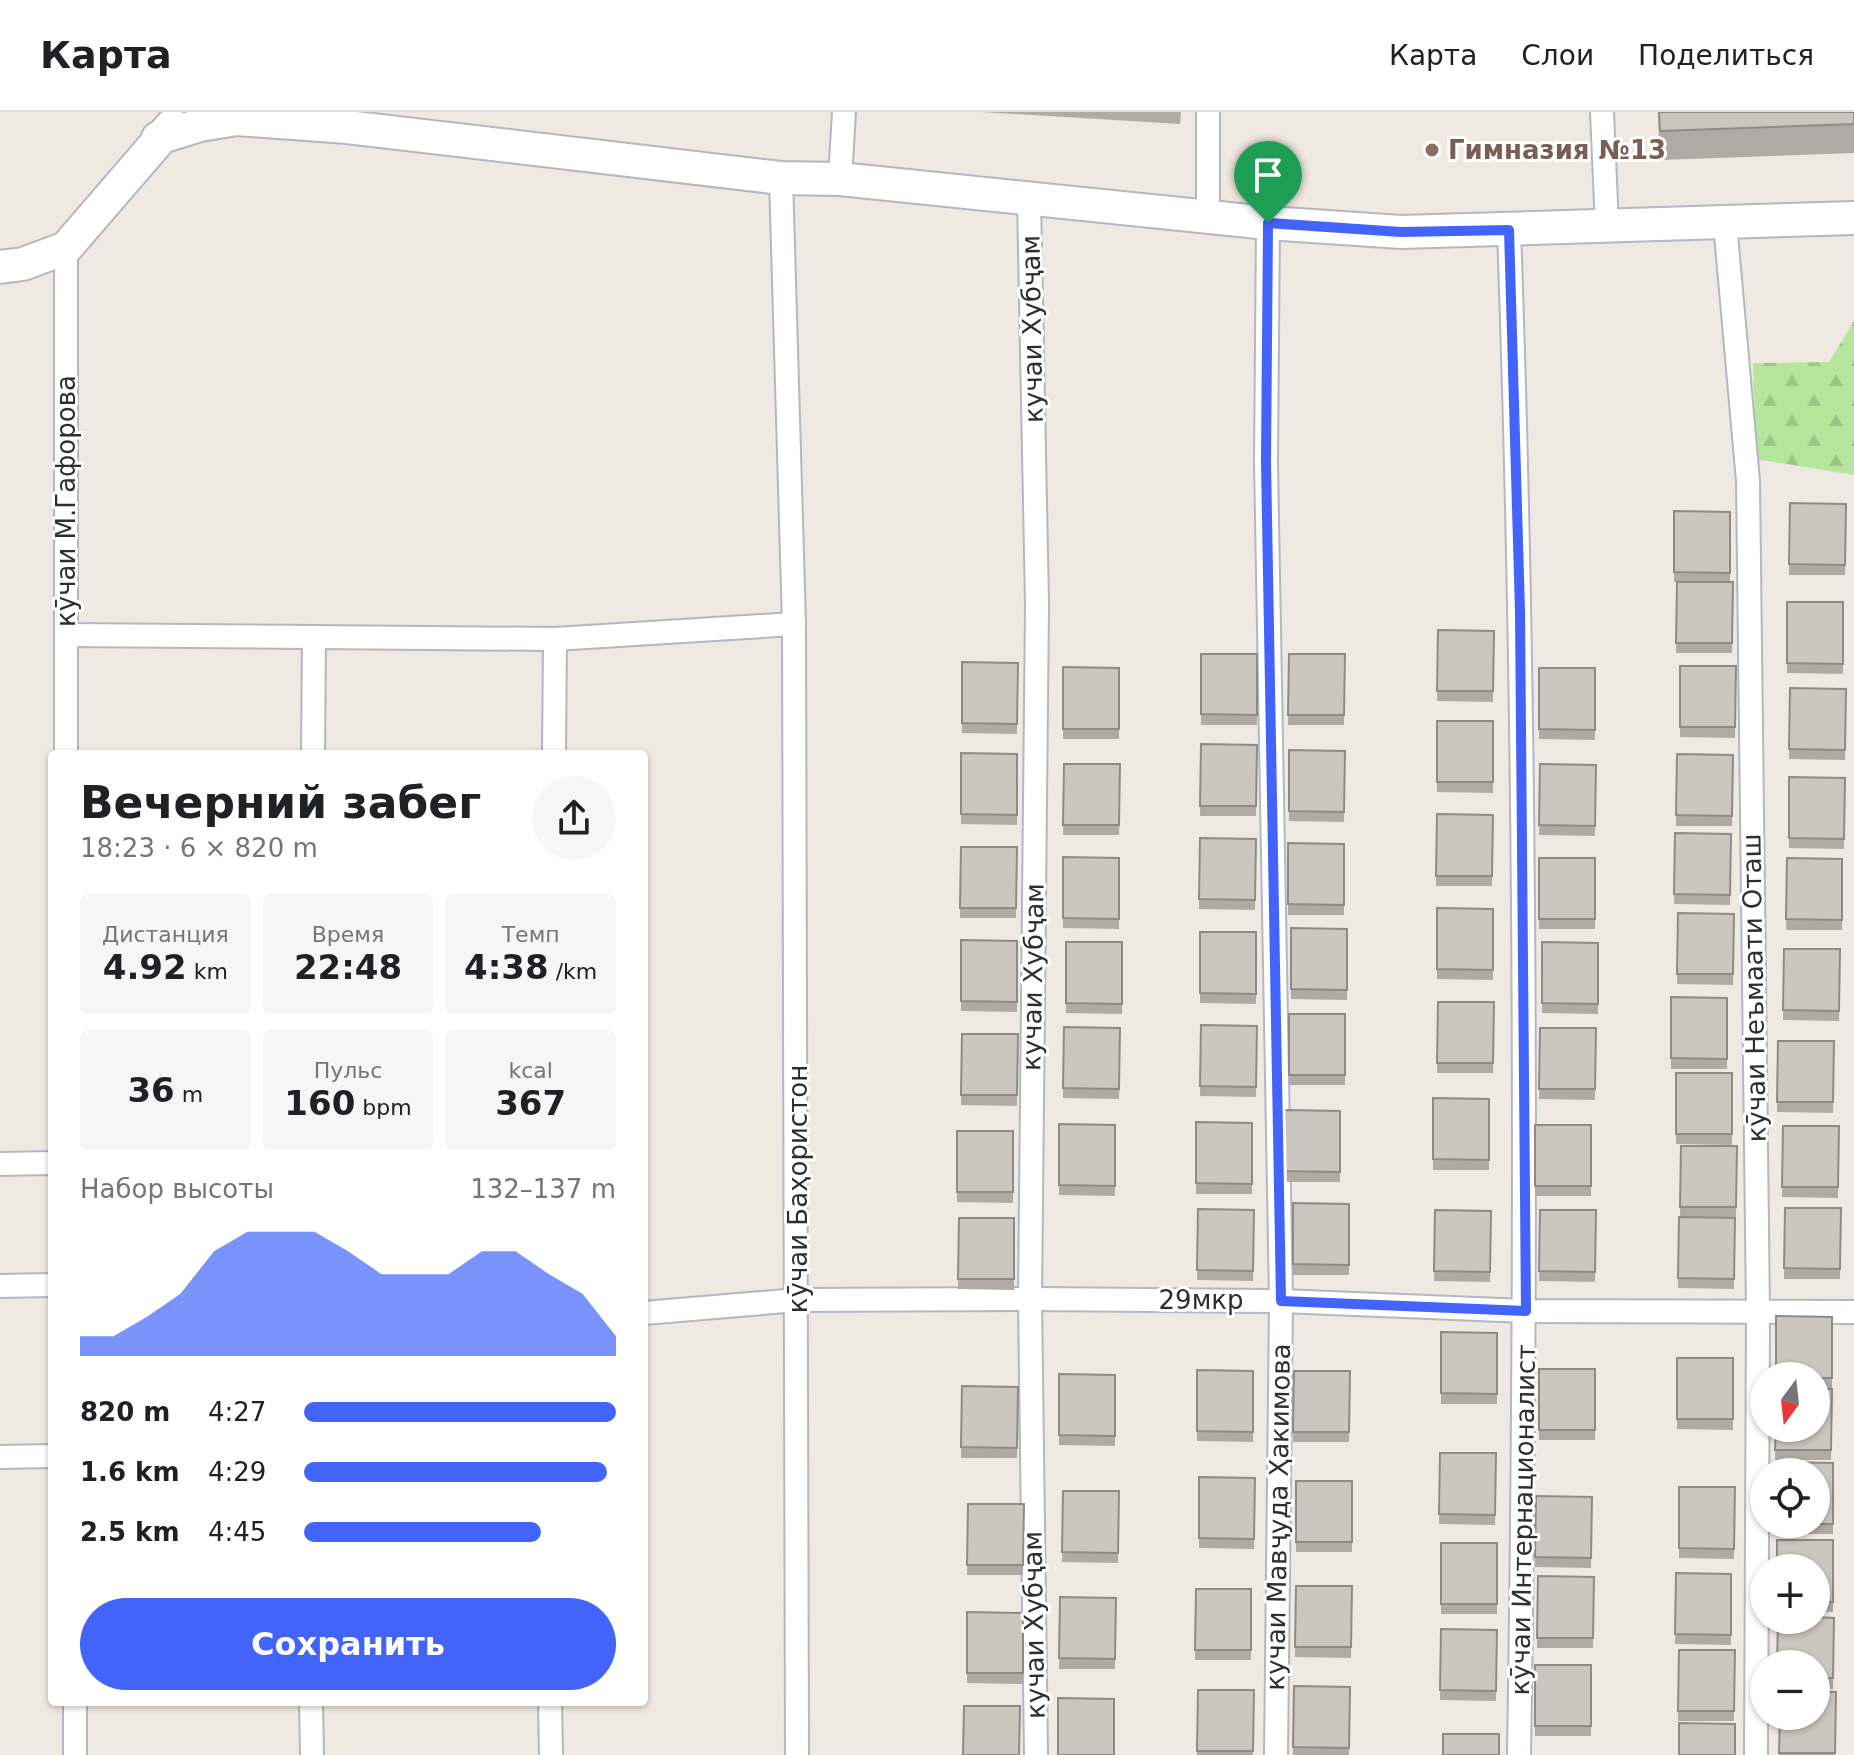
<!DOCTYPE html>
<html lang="ru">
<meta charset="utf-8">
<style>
:root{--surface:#fff;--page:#f6f6f6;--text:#202124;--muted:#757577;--line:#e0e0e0;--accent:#4264fb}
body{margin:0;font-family:"DejaVu Sans",sans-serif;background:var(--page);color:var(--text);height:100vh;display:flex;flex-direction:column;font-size:30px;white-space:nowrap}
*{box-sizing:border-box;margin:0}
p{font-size:26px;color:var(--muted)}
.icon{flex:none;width:44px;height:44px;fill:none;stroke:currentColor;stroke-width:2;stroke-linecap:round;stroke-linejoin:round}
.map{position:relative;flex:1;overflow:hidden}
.details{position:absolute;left:48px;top:638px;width:600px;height:956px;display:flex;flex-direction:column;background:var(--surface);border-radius:8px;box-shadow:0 2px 6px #0004}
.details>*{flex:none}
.needle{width:52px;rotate:195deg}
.fabs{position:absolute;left:1750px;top:1250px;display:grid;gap:16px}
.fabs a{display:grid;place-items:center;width:80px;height:80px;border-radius:50%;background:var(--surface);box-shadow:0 2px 6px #0004;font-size:40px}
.pin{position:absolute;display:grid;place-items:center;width:68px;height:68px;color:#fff;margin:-82px -34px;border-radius:50% 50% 50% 0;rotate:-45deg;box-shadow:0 0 8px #0007}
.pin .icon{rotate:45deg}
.round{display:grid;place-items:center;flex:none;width:84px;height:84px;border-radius:42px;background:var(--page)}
.head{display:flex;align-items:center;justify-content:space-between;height:136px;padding:0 32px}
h1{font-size:44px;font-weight:800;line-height:60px}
.figures{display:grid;grid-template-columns:repeat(3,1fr);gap:12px;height:136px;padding:8px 32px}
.figures div{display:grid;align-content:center;border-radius:8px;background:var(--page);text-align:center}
.figures b{font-size:34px;font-weight:800}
.figures small{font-size:22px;font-weight:400}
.figures p{font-size:22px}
.chart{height:224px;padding:16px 32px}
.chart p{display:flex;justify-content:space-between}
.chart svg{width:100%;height:144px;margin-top:8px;fill:var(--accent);opacity:.7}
.action{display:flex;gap:16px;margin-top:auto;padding:16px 32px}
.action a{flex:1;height:92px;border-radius:48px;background:var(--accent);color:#fff;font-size:32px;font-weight:800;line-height:92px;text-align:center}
ul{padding:0 32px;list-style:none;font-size:26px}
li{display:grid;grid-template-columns:128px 96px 1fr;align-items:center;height:60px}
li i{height:20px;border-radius:10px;background:var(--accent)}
header{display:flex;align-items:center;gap:48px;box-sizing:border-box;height:112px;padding:0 40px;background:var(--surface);border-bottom:2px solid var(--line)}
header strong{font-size:38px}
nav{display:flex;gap:44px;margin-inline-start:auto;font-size:28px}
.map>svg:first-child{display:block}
</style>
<header>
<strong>Карта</strong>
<nav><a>Карта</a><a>Слои</a><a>Поделиться</a></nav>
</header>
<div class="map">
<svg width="1854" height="1643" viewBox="0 0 1854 1643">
<defs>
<pattern id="forest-firs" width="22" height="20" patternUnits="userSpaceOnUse" patternTransform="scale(2)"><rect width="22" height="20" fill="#b6e59e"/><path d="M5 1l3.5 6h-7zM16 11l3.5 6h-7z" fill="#9dc588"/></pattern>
</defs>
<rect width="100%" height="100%" fill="#efe9e1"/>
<polygon fill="url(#forest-firs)" points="1854,209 1854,363 1756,347 1753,251 1829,250"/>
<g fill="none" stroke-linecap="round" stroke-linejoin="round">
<g stroke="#b4b7c1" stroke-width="26">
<g id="minor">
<polyline points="1602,0 1607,114"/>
<polyline points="781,66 794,512 797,1643"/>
<polyline points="840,67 844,0"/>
<polyline points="1029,87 1037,492 1030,1187 1036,1643"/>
<polyline points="1208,105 1208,0"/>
<polyline points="1268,111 1266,350 1281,1189 1276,1643"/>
<polyline points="1725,111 1748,369 1758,1201 1756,1643"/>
<path d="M1509,118C1527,626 1527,1135 1519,1643"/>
<polyline points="66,136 66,642"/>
<polyline points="66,523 555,527 794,512"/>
<polyline points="313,642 314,525"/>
<polyline points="554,642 555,527"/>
<polyline points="0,1052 52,1051"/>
<polyline points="0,1174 52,1173"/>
<polyline points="644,1201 798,1188 1030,1187 1281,1189 1526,1199 1854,1200"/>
<polyline points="0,1345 52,1344"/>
<polyline points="311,1590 312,1643"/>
<polyline points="550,1590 551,1643"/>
<polyline points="75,1643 75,1590"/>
</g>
</g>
<g stroke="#b4b7c1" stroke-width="36">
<g id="secondary">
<polyline points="158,26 200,13 237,7 347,15 781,66 840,67 1268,111 1401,120 1854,106"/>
<polyline points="0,155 23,152 66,136 172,13"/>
</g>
</g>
<use href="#minor" stroke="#fff" stroke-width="22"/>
<use href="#secondary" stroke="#fff" stroke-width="32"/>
</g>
<g fill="#afaba4">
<polygon points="981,0 1181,0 1180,12"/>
<polygon points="1658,0 1854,0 1854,41 1660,48"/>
<polygon points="1790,391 1846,392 1845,463 1789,463"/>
<polygon points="1674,399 1730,400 1730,470 1733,470 1732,541 1676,541 1677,470 1674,470"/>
<polygon points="1787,490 1843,490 1843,562 1787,561"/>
<polygon points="1438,518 1494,519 1493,590 1437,589"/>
<rect x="1201" y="542" width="56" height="71"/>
<polygon points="1289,542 1345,542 1344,613 1288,613"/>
<polygon points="962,550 1018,551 1017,622 962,621"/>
<polygon points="1680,554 1736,554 1735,626 1680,625"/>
<polygon points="1063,555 1119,556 1119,627 1063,627"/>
<polygon points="1539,556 1595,556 1595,628 1539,627"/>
<polygon points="1790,576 1846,577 1845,648 1789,647"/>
<polygon points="1437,609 1493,609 1493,681 1437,680"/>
<polygon points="1201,632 1257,633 1256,704 1200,704"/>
<polygon points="1289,638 1345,639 1344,710 1289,709"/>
<polygon points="961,641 1017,642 1017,713 961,712"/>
<polygon points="1677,642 1733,643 1732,714 1676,714"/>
<polygon points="1064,652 1120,652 1119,723 1063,723"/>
<polygon points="1540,652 1596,653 1595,724 1539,723"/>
<polygon points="1789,665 1845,666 1844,737 1789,736"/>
<polygon points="1437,702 1493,703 1492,774 1436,774"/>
<polygon points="1675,721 1731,722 1730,793 1674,792"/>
<polygon points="1200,726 1256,727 1255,798 1199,797"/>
<polygon points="1288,731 1344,732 1344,803 1288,803"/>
<polygon points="961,735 1017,735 1016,806 960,806"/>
<polygon points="1063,745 1119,746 1119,817 1063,816"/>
<rect x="1539" y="746" width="56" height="71"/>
<polygon points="1787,746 1842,747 1842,818 1786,818"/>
<polygon points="1437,796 1493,797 1493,868 1437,867"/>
<polygon points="1678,801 1734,802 1733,873 1677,872"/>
<polygon points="1291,816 1347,817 1347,888 1291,887"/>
<polygon points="1200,820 1256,820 1256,892 1200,891"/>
<polygon points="961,828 1017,829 1017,900 961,899"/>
<polygon points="1066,830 1122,830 1122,902 1066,901"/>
<polygon points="1542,830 1598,831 1598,902 1542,901"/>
<polygon points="1784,837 1840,837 1839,909 1783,908"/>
<polygon points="1671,885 1727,886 1727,957 1671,957"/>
<polygon points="1438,890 1494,890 1493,961 1437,961"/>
<rect x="1289" y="902" width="56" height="71"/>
<polygon points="1201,913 1257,914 1256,985 1200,984"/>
<polygon points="1064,915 1120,916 1119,987 1063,986"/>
<polygon points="1540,916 1596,916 1595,988 1539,987"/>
<polygon points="962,922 1018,922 1017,994 961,993"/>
<polygon points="1778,929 1834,929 1833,1001 1777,1000"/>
<polygon points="1676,961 1732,961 1732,1033 1676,1032"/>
<polygon points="1433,986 1489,987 1489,1058 1433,1058"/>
<polygon points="1285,998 1340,999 1340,1070 1284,1070"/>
<polygon points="1196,1010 1252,1011 1252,1082 1196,1082"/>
<polygon points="1059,1012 1115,1013 1115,1084 1059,1083"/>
<rect x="1535" y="1013" width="56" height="71"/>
<polygon points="1783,1014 1839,1014 1838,1086 1782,1085"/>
<polygon points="957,1019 1013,1019 1013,1091 957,1090"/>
<polygon points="1681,1034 1737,1034 1736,1105 1680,1105"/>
<polygon points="1293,1091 1349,1092 1349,1163 1293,1163"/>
<polygon points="1785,1096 1841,1096 1840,1167 1784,1167"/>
<polygon points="1198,1097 1254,1098 1253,1169 1197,1168"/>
<polygon points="1435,1098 1491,1099 1490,1170 1434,1169"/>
<polygon points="1540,1098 1596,1098 1595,1170 1539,1169"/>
<polygon points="1679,1105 1735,1106 1734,1177 1678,1176"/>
<polygon points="959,1106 1014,1106 1014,1178 958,1177"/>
<polygon points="1832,1205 1832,1276 1816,1276 1816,1264"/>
<polygon points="1441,1220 1497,1221 1497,1292 1441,1292"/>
<polygon points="1677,1246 1733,1246 1733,1318 1677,1317"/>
<rect x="1539" y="1257" width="56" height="71"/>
<polygon points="1197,1258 1253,1259 1253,1330 1197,1329"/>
<polygon points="1294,1259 1350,1259 1349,1330 1293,1330"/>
<polygon points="1059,1262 1115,1263 1115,1334 1059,1333"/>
<polygon points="962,1274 1018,1275 1017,1346 961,1346"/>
<polygon points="1832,1277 1831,1348 1775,1348 1776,1316"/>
<polygon points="1440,1341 1496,1341 1495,1413 1439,1412"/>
<polygon points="1833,1351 1833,1422 1777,1422 1777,1412 1816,1412"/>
<polygon points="1199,1365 1255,1366 1254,1437 1199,1436"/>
<rect x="1296" y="1369" width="56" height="71"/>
<polygon points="1679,1375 1735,1375 1734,1447 1679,1446"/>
<polygon points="1063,1379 1119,1379 1118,1451 1062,1450"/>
<polygon points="1536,1384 1592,1385 1591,1456 1535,1455"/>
<polygon points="968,1392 1024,1392 1023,1463 967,1463"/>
<polygon points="1833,1428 1833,1500 1816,1500 1816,1456"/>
<rect x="1441" y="1431" width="56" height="71"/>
<polygon points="1676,1461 1731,1462 1731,1533 1675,1532"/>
<polygon points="1538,1464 1594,1465 1593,1536 1537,1536"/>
<polygon points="1296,1474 1352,1474 1351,1546 1295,1545"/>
<polygon points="1196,1477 1251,1477 1251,1548 1195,1548"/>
<polygon points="1060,1485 1116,1486 1115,1557 1059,1557"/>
<polygon points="967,1500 1023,1501 1023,1572 967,1571"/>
<polygon points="1834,1506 1833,1577 1816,1576 1816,1552"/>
<polygon points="1441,1517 1497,1518 1496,1589 1440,1588"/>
<polygon points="1679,1538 1735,1538 1734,1609 1678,1609"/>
<rect x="1535" y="1553" width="56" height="71"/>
<polygon points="1294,1574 1350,1575 1349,1643 1293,1643"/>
<polygon points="1198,1578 1254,1578 1253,1643 1197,1643"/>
<polygon points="1836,1580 1835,1643 1779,1643 1780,1604"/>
</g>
<g fill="#cbc7bf" stroke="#8e8b86" stroke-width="2">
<polygon points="1659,0 1854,0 1854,12 1660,19"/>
<polygon points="1790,391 1846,392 1845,453 1789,452"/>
<polygon points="1674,399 1730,400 1730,461 1674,460"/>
<polygon points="1677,470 1733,470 1732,531 1676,531"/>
<polygon points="1787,490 1843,490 1843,552 1787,551"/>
<polygon points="1438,518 1494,519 1493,579 1437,579"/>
<polygon points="1201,542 1257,542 1257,603 1201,602"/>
<polygon points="1289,542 1345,542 1344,603 1288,603"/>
<polygon points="962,550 1018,551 1017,612 962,611"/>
<polygon points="1680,554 1736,554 1735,615 1680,615"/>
<polygon points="1063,555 1119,556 1119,617 1063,617"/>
<polygon points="1539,556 1595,556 1595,618 1539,617"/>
<polygon points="1790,576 1846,577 1845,638 1789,637"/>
<rect x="1437" y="609" width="56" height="61"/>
<polygon points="1201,632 1257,633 1256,694 1200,694"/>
<polygon points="1289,638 1345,639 1344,700 1289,699"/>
<polygon points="961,641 1017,642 1017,703 961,702"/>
<polygon points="1677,642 1733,643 1732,704 1676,703"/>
<polygon points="1064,652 1120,652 1119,713 1063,713"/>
<polygon points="1540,652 1596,653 1595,714 1539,713"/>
<polygon points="1789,665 1845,666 1844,727 1789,726"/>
<polygon points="1437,702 1493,703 1492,764 1436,764"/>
<polygon points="1675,721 1731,722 1730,783 1674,782"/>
<polygon points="1200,726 1256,727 1255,788 1199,787"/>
<polygon points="1288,731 1344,732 1344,793 1288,792"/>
<polygon points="961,735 1017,735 1016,796 960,796"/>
<polygon points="1063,745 1119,746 1119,807 1063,806"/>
<rect x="1539" y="746" width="56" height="61"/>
<polygon points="1787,746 1842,747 1842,808 1786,807"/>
<polygon points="1437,796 1493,797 1493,858 1437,857"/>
<polygon points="1678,801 1734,802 1733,862 1677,862"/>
<polygon points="1291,816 1347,817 1347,878 1291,877"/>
<polygon points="1200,820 1256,820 1256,882 1200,881"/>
<polygon points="961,828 1017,829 1017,890 961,889"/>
<polygon points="1066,830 1122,830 1122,892 1066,891"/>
<polygon points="1542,830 1598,831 1598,892 1542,891"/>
<polygon points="1784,837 1840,837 1839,899 1783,898"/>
<polygon points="1671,885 1727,886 1727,947 1671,946"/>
<polygon points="1438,890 1494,890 1493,951 1437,951"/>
<rect x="1289" y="902" width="56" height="61"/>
<polygon points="1201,913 1257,914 1256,975 1200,974"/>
<polygon points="1064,915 1120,916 1119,977 1063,976"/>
<polygon points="1540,916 1596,916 1595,977 1539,977"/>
<polygon points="962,922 1018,922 1017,983 961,983"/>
<polygon points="1778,929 1834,929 1833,990 1777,990"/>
<rect x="1676" y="961" width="56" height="61"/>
<polygon points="1433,986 1489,987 1489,1048 1433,1047"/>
<polygon points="1285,998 1340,999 1340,1060 1284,1059"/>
<polygon points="1196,1010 1252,1011 1252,1072 1196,1071"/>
<polygon points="1059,1012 1115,1013 1115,1074 1059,1073"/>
<rect x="1535" y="1013" width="56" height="61"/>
<polygon points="1783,1014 1839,1014 1838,1075 1782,1075"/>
<rect x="957" y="1019" width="56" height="61"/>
<polygon points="1681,1034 1737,1034 1736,1095 1680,1095"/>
<polygon points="1293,1091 1349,1092 1349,1153 1293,1152"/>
<polygon points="1785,1096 1841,1096 1840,1157 1784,1156"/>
<polygon points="1198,1097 1254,1098 1253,1159 1197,1158"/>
<polygon points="1435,1098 1491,1099 1490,1160 1434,1159"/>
<polygon points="1540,1098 1596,1098 1595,1160 1539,1159"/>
<polygon points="1679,1105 1735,1106 1734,1167 1678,1166"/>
<polygon points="959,1106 1014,1106 1014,1167 958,1167"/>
<polygon points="1776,1204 1832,1205 1832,1266 1816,1266 1816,1264 1776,1264"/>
<polygon points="1441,1220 1497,1221 1497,1282 1441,1281"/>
<rect x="1677" y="1246" width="56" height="61"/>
<rect x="1539" y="1257" width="56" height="61"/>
<polygon points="1197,1258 1253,1259 1253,1320 1197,1319"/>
<polygon points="1294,1259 1350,1259 1349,1320 1293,1320"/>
<polygon points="1059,1262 1115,1263 1115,1324 1059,1323"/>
<polygon points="962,1274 1018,1275 1017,1336 961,1335"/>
<polygon points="1816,1277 1832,1277 1831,1338 1775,1338 1776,1316 1816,1316"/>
<polygon points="1440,1341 1496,1341 1495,1403 1439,1402"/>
<polygon points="1777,1350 1833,1351 1833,1412 1816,1412 1816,1360 1777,1360"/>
<polygon points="1199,1365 1255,1366 1254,1427 1199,1426"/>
<rect x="1296" y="1369" width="56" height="61"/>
<polygon points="1679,1375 1735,1375 1734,1437 1679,1436"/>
<polygon points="1063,1379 1119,1379 1118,1441 1062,1440"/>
<polygon points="1536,1384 1592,1385 1591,1446 1535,1445"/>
<polygon points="968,1392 1024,1392 1023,1453 967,1453"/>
<polygon points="1777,1428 1833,1428 1833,1490 1816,1489 1816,1456 1777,1456"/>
<rect x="1441" y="1431" width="56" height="61"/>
<polygon points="1676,1461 1731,1462 1731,1523 1675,1522"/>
<polygon points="1538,1464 1594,1465 1593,1526 1537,1526"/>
<polygon points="1296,1474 1352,1474 1351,1535 1295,1535"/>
<polygon points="1196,1477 1251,1477 1251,1538 1195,1538"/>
<polygon points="1060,1485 1116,1486 1115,1547 1059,1546"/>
<polygon points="967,1500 1023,1501 1023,1561 967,1561"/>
<polygon points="1816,1505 1834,1506 1833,1566 1816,1566 1816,1552 1777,1552 1778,1508 1816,1508"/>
<polygon points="1441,1517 1497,1518 1496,1579 1440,1578"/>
<polygon points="1679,1538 1735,1538 1734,1599 1678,1599"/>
<rect x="1535" y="1553" width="56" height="61"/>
<polygon points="1294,1574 1350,1575 1349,1636 1293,1635"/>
<polygon points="1198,1578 1254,1578 1253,1639 1197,1639"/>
<polygon points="1816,1580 1836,1580 1835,1641 1779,1641 1780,1604 1816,1604"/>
<polygon points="1058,1586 1114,1587 1114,1643 1058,1643"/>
<polygon points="964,1594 1020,1594 1019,1643 963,1643"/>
<polygon points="1679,1611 1735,1612 1735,1643 1679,1643"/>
<rect x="1443" y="1622" width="56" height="21"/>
</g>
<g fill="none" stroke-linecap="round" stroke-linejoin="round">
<g stroke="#fff" stroke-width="16">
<polygon id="route" points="1268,111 1401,120 1509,118 1520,500 1526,1199 1281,1189 1266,350"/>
</g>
<use href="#route" stroke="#4264fb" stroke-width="10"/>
</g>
<circle fill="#8d6e63" stroke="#fff" stroke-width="3" cx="1432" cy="38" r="8"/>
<g text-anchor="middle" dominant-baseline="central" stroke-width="6" stroke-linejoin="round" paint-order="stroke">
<g font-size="26" font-weight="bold" fill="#785e54" stroke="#fff" text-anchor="start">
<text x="1448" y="38">Гимназия №13</text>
</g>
<g font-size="26" fill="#2e2e2e" stroke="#fff">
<text transform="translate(1032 217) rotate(-91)">кучаи Хубҷам</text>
<text transform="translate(66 389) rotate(-90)">кӯчаи М.Гафорова</text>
<text transform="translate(1033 865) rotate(-89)">кучаи Хубҷам</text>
<text transform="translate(1754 876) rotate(-91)">кӯчаи Неъмаати Оташ</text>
<text transform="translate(798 1077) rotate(-90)">кӯчаи Баҳористон</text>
<text x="1201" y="1188">29мкр</text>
<text transform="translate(1278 1405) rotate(-89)">кучаи Мавҷуда Ҳакимова</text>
<text transform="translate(1523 1408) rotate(-89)">кӯчаи Интернационалист</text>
<text transform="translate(1034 1513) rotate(-91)">кучаи Хубҷам</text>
</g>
</g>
</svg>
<div class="fabs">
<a><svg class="needle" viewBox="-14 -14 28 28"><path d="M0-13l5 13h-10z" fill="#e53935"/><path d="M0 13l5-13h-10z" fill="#757577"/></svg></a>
<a><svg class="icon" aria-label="locate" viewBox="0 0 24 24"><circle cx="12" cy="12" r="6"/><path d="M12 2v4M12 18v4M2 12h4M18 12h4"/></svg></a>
<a>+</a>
<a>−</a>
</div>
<div class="pin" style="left:1268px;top:111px;background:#1e9e55"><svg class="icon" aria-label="arrive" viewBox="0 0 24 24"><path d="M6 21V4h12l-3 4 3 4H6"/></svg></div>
<section class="details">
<div class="head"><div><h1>Вечерний забег</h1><p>18:23 · 6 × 820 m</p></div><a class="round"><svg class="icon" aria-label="share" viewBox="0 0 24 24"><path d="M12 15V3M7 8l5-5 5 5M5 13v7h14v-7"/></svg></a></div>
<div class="figures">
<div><p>Дистанция</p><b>4.92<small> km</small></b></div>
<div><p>Время</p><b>22:48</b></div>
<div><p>Темп</p><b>4:38<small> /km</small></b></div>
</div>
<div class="figures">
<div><b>36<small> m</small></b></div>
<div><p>Пульс</p><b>160<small> bpm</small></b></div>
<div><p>kcal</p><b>367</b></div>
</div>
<div class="chart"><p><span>Набор высоты</span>132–137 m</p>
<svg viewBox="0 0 160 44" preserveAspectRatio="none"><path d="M0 44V38L10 38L20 32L30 25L40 12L50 6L60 6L70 6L80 12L90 19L100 19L110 19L120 12L130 12L140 19L150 25L160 38V44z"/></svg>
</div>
<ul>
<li><b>820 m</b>4:27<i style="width:100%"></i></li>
<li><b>1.6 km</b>4:29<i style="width:97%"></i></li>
<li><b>2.5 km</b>4:45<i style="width:76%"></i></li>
</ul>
<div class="action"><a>Сохранить</a></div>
</section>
</div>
